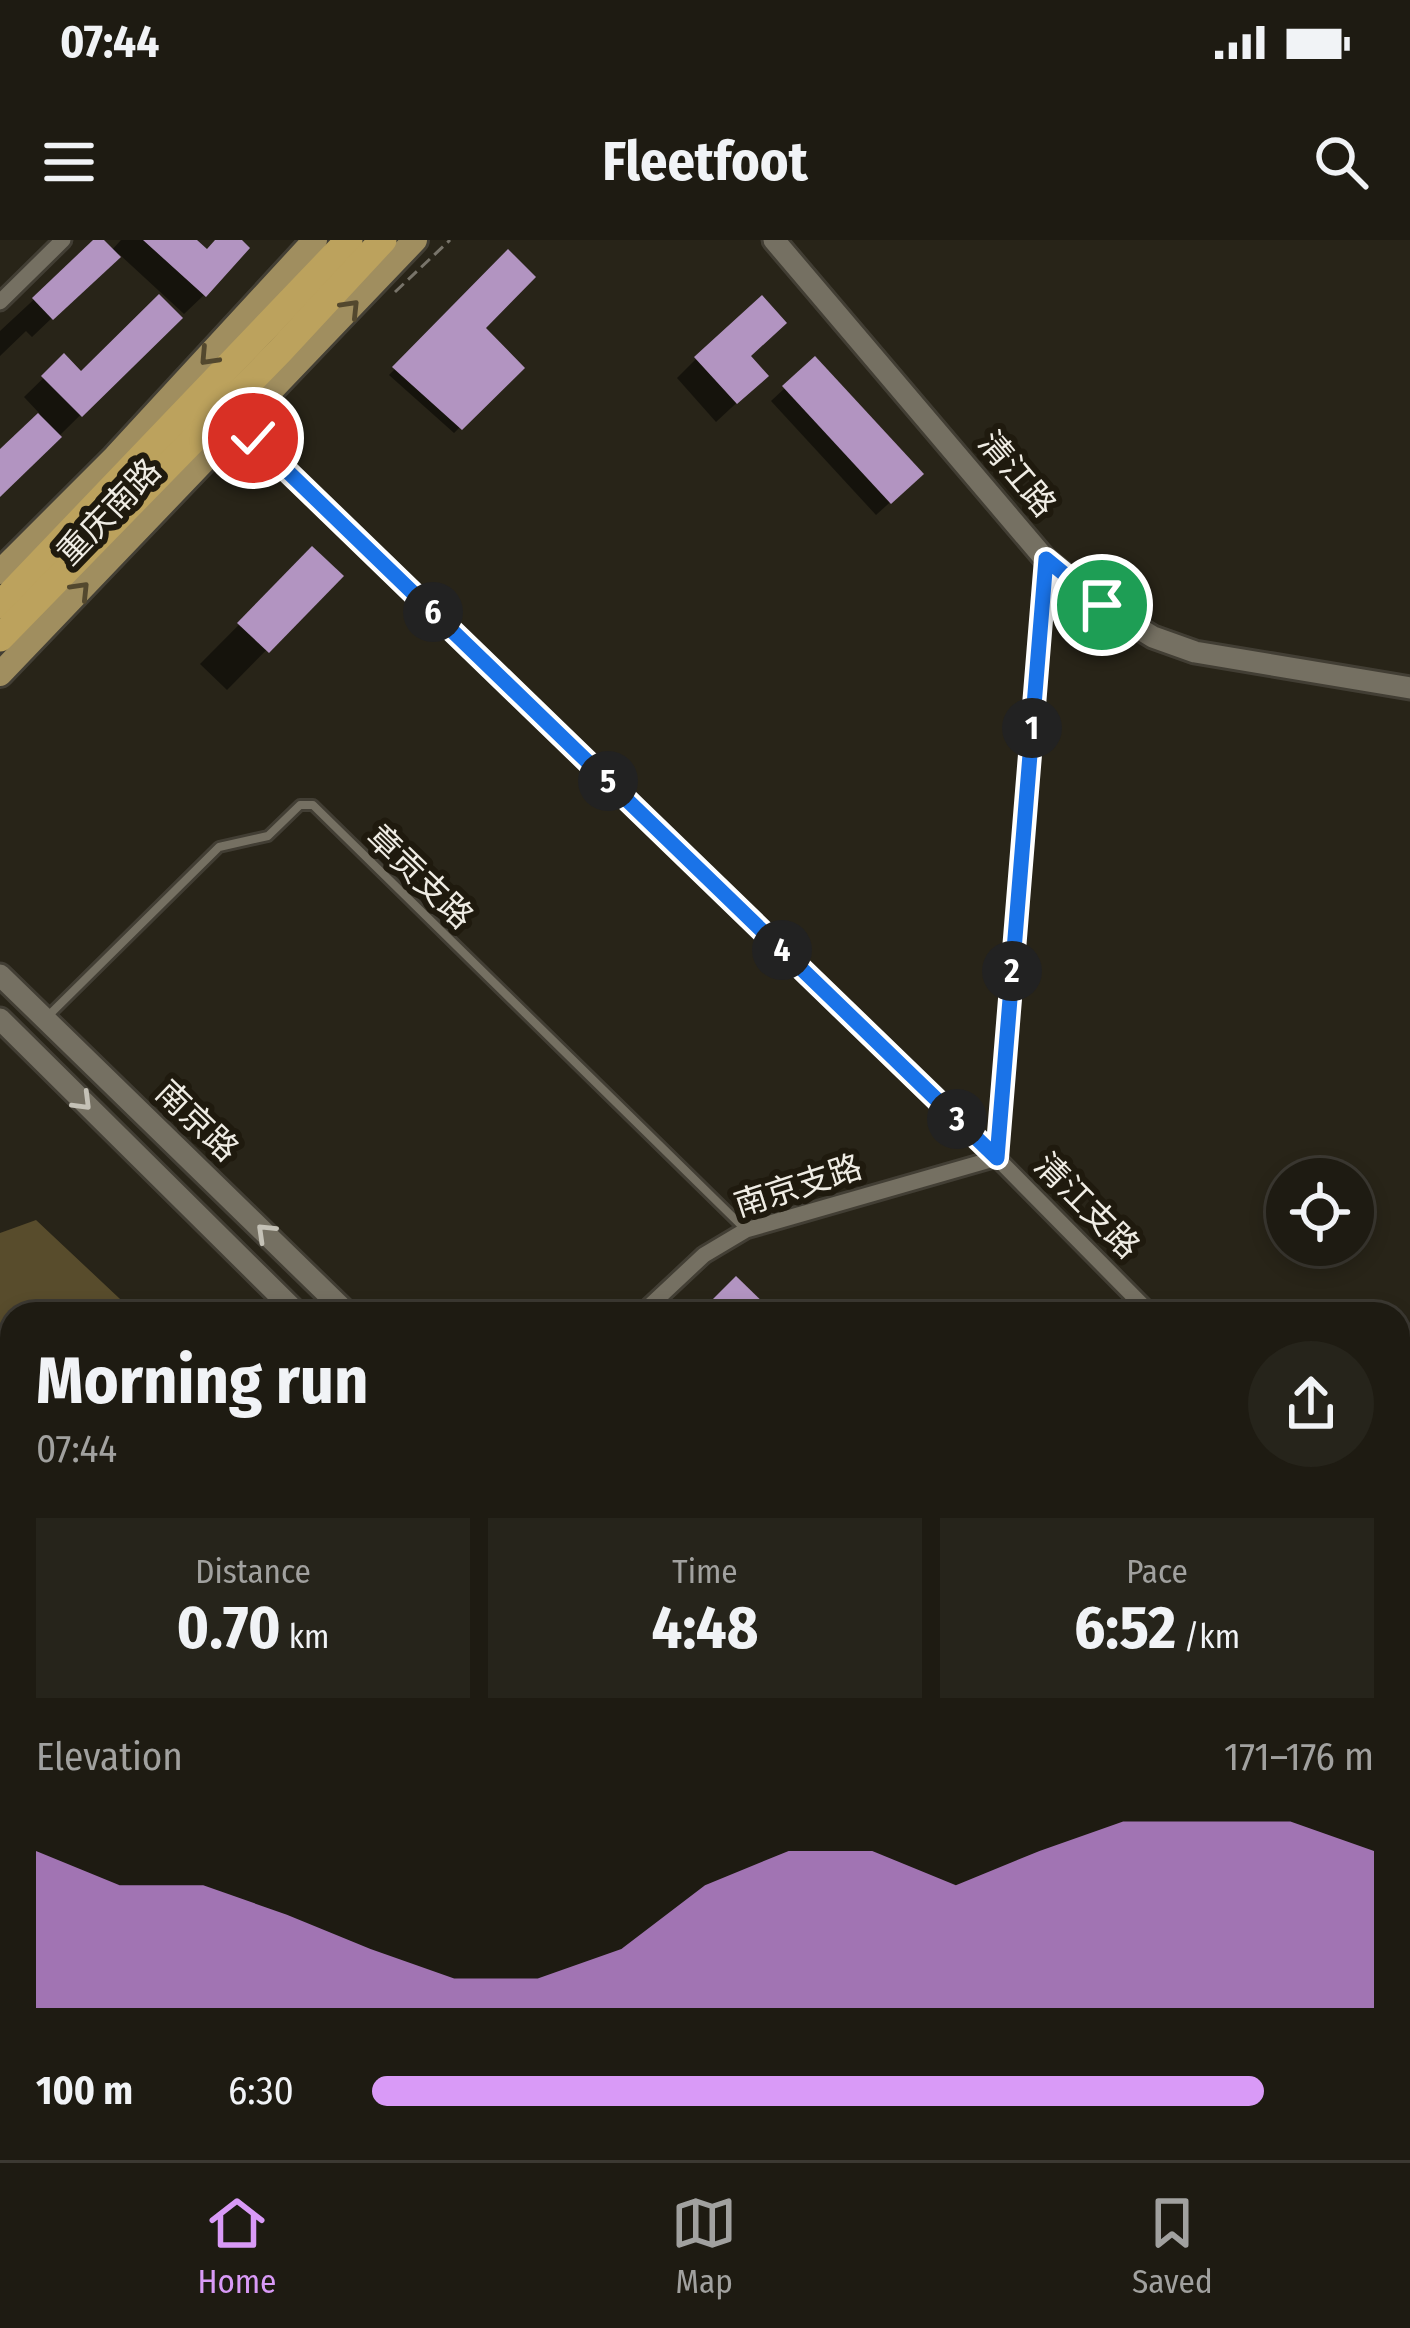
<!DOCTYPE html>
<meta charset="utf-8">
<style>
:root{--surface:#1e1b12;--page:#26241b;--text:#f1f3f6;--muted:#a1a19f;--line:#3c3932;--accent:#d99af7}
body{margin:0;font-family:"Fira Sans Condensed","Noto Sans SC",sans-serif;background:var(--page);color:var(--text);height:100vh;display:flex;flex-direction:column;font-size:45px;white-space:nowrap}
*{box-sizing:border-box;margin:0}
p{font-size:39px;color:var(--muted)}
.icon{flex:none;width:66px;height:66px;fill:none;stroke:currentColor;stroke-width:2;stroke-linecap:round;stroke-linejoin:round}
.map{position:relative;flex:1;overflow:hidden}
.sheet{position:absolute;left:0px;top:1062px;width:1410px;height:858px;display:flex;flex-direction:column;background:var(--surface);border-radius:36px 36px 0 0;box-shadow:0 6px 18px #0003,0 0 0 3px var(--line)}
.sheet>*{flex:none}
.buttons{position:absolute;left:1266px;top:918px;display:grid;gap:24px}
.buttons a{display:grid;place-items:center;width:108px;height:108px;border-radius:50%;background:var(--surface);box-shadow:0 6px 18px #0003,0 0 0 3px var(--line);font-size:60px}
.pin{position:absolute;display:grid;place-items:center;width:102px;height:102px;color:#fff;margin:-51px;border:6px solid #fff;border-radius:50%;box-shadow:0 3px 12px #0007}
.km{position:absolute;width:60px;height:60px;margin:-30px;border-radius:50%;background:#222;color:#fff;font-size:33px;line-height:60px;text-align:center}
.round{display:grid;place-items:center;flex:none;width:126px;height:126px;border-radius:63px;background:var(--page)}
.headline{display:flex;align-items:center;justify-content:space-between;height:204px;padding:0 36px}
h1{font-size:66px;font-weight:700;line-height:90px}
.stats{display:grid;grid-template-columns:repeat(3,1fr);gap:18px;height:204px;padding:12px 36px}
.stats div{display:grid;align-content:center;border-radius:0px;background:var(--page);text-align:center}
.stats b{font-size:60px;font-weight:700}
.stats small{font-size:33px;font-weight:400}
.stats p{font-size:33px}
.chart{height:336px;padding:24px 36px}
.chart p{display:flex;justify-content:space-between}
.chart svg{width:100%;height:216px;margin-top:12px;fill:var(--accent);opacity:.7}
ul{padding:0 36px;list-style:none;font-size:39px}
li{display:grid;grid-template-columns:192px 144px 1fr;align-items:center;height:90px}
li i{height:30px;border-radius:15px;background:var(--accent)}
.status{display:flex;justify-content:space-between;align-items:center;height:84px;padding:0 60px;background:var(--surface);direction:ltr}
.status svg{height:33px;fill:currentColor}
header{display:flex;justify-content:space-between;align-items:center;height:156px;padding:0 36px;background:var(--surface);font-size:54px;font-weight:700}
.menu{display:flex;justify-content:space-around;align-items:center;height:168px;border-top:3px solid var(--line);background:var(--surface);font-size:33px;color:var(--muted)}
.menu a{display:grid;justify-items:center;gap:6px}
.menu .active{color:var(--accent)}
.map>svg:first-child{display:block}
</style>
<div class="status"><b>07:44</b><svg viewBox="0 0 49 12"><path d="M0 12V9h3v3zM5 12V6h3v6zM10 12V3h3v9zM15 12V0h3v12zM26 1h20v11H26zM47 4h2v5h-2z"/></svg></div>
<header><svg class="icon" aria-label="menu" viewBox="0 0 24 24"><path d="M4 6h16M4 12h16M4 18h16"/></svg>Fleetfoot<svg class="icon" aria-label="search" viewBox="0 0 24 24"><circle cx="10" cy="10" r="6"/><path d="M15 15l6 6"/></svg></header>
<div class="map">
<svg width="1410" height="1920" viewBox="0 0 1410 1920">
<rect width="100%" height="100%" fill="#282418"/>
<polygon fill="#584c2c" points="36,980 136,1074 12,1074 12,1464 0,1465 0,993"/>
<g fill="#0007">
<polygon points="98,0 111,11 121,0 192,0 206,12 218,0 237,0 204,55 184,74 119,14 32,97 26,91 0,116 0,91"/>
<polygon points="508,14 481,88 520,128 454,193 389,135"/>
<polygon points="179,78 0,254 0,214 40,174 24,157 64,118 81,135"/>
<polygon points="747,117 745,155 716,182 677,138 696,119"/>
<polygon points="815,120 908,246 876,275 771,161"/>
<polygon points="313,310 339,336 227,450 200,424"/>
<polygon points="1410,1146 1410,1187 1398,1199 1398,1148"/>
<polygon points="1410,1221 1410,1288 1398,1291 1398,1223"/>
</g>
<g fill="#b294c1">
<polygon points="93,0 104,0 121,17 53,80 32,58"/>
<polygon points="143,0 197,0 207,9 215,0 242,0 250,8 206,57"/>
<polygon points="508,9 536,37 486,88 525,128 462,190 392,127"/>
<polygon points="159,54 183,78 82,177 41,136 64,113 81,131"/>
<polygon points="762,55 787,83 751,116 769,136 737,164 694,117"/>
<polygon points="815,116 924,234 891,264 782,146"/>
<polygon points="38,173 62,197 0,257 0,209"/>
<polygon points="312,306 344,336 269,413 237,383"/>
<polygon points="736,1036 775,1074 698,1074"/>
</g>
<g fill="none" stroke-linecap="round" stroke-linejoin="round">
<g stroke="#423e34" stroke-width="14">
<g id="lane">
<polyline points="46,778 219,607 268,596 300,565 313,565 745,989"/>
<polyline points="808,1920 820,1908"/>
</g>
</g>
<g stroke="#423e34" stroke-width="21">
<g id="street">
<polyline points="0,62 63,0"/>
<polyline points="238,184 997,918 746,990 704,1015 641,1074"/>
<polyline points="1045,319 997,918 1151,1074"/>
<polyline points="1398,1324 1410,1336"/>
<polyline points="0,1777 12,1776"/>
<polyline points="111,1908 112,1920"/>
<polyline points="553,1908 565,1920"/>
</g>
</g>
<g stroke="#423e34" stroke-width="27">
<g id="secondary">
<polyline points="774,0 1045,319 1101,365 1153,397 1195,412 1410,448"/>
<polyline points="0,735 348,1074"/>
<polyline points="0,779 298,1074"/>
<polyline points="0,1493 12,1493"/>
<polyline points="1398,1498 1410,1471"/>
<polyline points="1160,1908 1172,1920"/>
<polyline points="1216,1908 1228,1920"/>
</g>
</g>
<g stroke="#423e34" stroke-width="30">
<g id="primary">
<polyline points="0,332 115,217 315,0"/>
<polyline points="0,434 415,0"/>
</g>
</g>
<g stroke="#423e34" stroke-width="33">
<g id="highway">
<polyline points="0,365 349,0"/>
<polyline points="0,398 280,111 383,0"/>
</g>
</g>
<g stroke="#78746a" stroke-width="3" stroke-dasharray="12 6" stroke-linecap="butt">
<polyline points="395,52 450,0"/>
<polyline points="0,1114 12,1103"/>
<polyline points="0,1346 12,1326"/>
<polyline points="0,1438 12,1437"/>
</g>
<use href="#lane" stroke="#757062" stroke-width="8"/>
<use href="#street" stroke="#757062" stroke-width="15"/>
<use href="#secondary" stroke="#757062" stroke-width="21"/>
<use href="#primary" stroke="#a08e5f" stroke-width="24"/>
<use href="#highway" stroke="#bca25d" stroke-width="27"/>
</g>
<defs><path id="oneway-chevron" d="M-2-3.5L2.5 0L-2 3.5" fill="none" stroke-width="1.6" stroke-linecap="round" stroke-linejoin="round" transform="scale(3)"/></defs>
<g stroke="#53482e">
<use href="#oneway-chevron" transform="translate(351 68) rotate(-46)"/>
<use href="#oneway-chevron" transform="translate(208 117) rotate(133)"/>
<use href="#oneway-chevron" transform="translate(81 350) rotate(-46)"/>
</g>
<g stroke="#c4c1b6">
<use href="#oneway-chevron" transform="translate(83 862) rotate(45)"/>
<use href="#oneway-chevron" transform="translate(265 992) rotate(-136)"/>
</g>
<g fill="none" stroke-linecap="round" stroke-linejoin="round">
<g stroke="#fff" stroke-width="24">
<polyline id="route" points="253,198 997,918 1046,319 1102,365"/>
</g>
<use href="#route" stroke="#1a73e8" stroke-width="15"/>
</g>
<g text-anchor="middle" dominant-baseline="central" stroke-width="12" stroke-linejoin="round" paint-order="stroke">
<g font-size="33" fill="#efece4" stroke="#1f1a0e">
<text transform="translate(1017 234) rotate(50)">清江路</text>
<text transform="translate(109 272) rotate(-46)">重庆南路</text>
<text transform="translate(420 637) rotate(44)">章贡支路</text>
<text transform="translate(197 881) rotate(44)">南京路</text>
<text transform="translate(798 946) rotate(-18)">南京支路</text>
<text transform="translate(1087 966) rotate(45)">清江支路</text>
</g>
</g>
</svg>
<div class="buttons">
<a><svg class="icon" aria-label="locate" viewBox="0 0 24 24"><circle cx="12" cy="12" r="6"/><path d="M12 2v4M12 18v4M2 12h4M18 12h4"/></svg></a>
</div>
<div class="pin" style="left:1102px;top:365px;background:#1e9e55"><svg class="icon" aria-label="arrive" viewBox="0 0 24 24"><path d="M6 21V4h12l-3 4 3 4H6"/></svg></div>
<div class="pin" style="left:253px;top:198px;background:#d93025"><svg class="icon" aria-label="check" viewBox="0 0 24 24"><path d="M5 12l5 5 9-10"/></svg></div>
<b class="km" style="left:1032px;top:488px">1</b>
<b class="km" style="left:1012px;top:731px">2</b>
<b class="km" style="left:957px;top:879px">3</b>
<b class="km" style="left:782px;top:710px">4</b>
<b class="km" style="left:608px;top:541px">5</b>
<b class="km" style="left:433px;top:372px">6</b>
<section class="sheet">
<div class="headline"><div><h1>Morning run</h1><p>07:44</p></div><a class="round"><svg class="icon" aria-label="share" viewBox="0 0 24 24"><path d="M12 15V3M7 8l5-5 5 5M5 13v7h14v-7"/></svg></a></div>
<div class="stats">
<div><p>Distance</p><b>0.70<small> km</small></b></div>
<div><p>Time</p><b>4:48</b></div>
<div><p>Pace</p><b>6:52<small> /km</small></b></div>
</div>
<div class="chart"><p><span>Elevation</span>171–176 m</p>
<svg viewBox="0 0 160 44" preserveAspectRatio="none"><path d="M0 44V12L10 19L20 19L30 25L40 32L50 38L60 38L70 32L80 19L90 12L100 12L110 19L120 12L130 6L140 6L150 6L160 12V44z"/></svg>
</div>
<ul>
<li><b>100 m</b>6:30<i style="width:89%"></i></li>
</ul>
</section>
</div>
<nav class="menu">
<a class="active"><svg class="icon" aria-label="home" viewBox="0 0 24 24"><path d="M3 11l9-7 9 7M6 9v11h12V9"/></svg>Home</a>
<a><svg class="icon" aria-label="map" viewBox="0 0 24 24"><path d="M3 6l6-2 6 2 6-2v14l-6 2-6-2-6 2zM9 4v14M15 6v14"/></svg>Map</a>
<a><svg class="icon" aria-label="saved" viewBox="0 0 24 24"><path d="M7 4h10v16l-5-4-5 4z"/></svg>Saved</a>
</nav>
